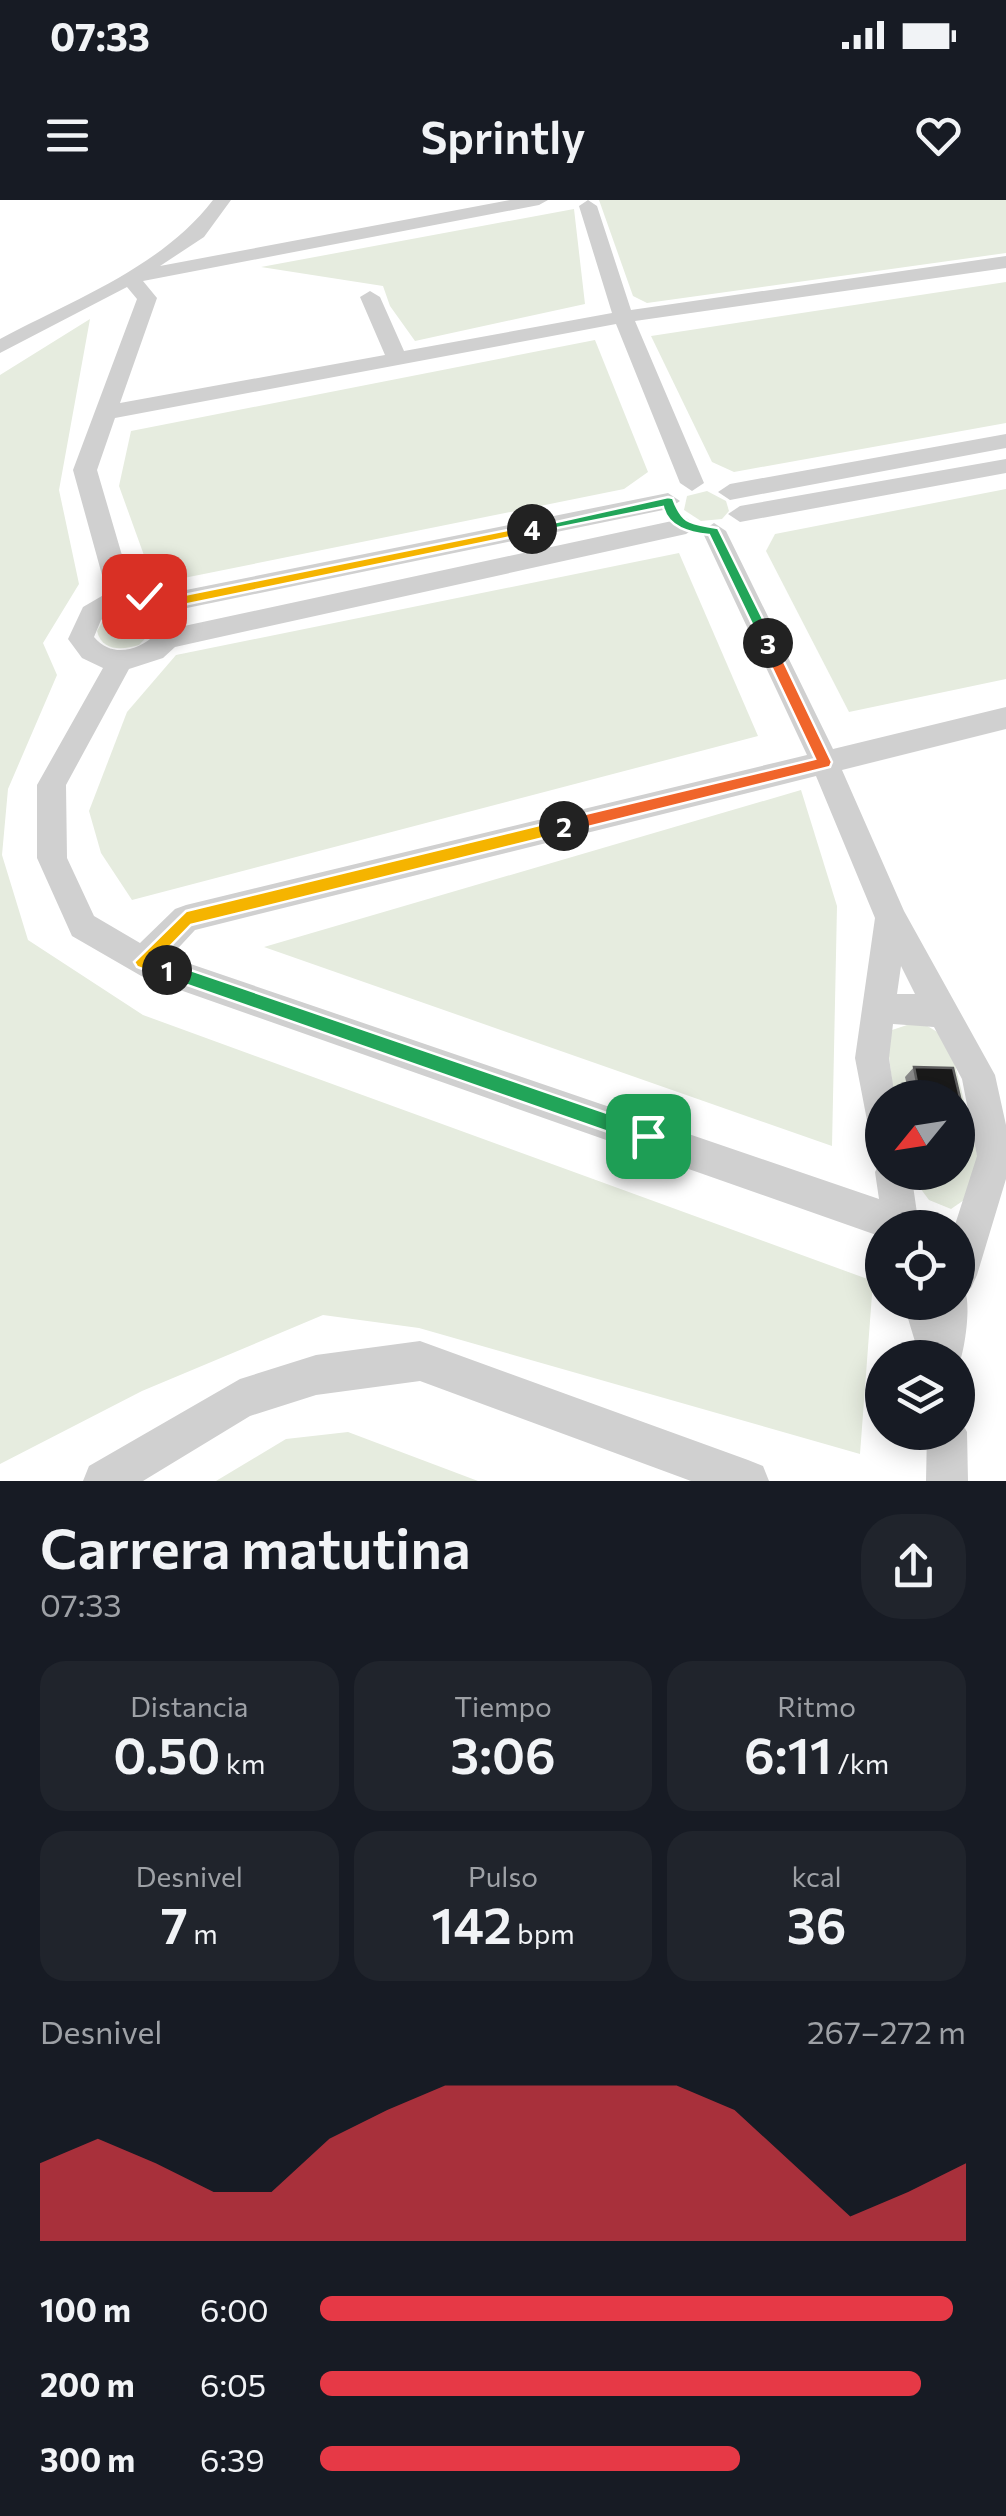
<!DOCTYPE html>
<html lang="es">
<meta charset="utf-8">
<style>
:root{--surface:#171b24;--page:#20242c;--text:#f1f3f6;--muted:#9ea1a6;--accent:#e63946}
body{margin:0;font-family:Commissioner,sans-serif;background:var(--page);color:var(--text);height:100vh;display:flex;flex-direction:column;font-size:38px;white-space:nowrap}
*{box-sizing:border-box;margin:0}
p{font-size:32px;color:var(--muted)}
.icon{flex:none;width:55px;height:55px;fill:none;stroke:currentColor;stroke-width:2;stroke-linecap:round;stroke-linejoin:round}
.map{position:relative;height:1281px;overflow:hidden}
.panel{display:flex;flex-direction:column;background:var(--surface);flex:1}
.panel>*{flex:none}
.needle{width:65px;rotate:240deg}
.buttons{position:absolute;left:865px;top:880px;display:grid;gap:20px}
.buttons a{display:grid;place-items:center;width:110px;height:110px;border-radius:50%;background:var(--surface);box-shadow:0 5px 25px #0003;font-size:50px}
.pin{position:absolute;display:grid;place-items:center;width:85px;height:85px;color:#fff;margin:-42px;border-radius:20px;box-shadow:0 5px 15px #0006}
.km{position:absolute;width:50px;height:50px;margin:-25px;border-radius:50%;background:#222;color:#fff;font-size:28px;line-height:50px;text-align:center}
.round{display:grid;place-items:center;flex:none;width:105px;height:105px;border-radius:40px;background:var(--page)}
.head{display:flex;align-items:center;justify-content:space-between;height:170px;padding:0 40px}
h1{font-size:55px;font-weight:600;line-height:75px}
.metrics{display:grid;grid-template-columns:repeat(3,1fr);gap:15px;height:170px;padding:10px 40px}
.metrics div{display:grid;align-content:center;border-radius:25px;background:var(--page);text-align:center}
.metrics b{font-size:50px;font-weight:600}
.metrics small{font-size:28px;font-weight:400}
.metrics p{font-size:28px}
.chart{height:280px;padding:20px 40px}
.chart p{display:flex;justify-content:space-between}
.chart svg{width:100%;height:180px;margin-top:10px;fill:var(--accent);opacity:.7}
ul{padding:0 40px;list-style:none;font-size:32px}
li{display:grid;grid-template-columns:160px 120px 1fr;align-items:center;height:75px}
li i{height:25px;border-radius:12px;background:var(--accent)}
.status{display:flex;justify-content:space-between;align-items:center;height:70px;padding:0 50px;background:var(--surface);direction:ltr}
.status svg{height:28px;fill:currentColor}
header{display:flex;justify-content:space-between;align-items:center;height:130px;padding:0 40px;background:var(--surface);font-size:45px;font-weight:600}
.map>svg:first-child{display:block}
</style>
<div class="status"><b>07:33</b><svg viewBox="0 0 49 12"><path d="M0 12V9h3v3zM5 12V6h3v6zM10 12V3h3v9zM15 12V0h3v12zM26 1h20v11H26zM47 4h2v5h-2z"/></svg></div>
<header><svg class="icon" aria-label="menu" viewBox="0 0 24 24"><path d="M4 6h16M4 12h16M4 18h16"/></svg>Sprintly<svg class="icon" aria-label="heart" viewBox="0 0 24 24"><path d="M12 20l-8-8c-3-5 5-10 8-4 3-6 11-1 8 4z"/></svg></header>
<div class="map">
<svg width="1006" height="1281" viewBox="0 0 1006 1281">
<rect width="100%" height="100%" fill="#fff"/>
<g fill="#e6ecdf">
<polygon points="599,0 1006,0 1006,53 647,103 633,96"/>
<polygon points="574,9 585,104 415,141 390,106 383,86 261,67"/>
<polygon points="1006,82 1006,223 734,272 712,262 651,136"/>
<polygon points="90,119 59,290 79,384 43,443 57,475 8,589 2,655 28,740 143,815 873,1081 860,1254 419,1128 323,1115 142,1191 0,1264 0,175"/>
<polygon points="595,140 648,272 624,289 169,381 150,372 119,286 131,231"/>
<polygon points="1006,289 1006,479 849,512 766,351 775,334"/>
<polygon points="707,291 726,301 729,311 722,319 701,321 684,310 687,296"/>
<polygon points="679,353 758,536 132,700 101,653 89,611 127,512 176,455"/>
<path d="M123,407L148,409L157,426L139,445C123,450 102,452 97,431L105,417Z"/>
<polygon points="801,590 837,706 832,946 264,747"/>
<polygon points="919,821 939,833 952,852 981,971 967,998 951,1009 929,1000 909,973 958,972 958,898 894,897 886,832"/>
<polygon points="348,1232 478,1281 216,1281 286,1239"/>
</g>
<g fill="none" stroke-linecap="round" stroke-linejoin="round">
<g fill="#d0d0d0" fill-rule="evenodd">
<path d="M213,0H231L204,37L160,66L510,0H548L539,5L143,81L157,98L120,203L385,155L360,97L370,91L380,97L404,151L612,113L579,6L588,0L597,6L631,110L1006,56V68L635,121L704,283L692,291L680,283L616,124L115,218L97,270L131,386L166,394L668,293L680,301L668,309L182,409L184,426L686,318L698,326L686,334L175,447L163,458L129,469L66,585L67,658L94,716L140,743L175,709L186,705L807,555L702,331L714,323L726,331L833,549L1006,507V529L842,570L904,711L995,875L1006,925V979L977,1075L971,1088L965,1091C971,1106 965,1149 959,1164L958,1158H920L903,1102H958V1028H954L977,956L962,879L934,827L893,824L889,858L895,898H882V941L870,936L855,858L875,718L816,576L195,730L170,757L879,999L875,972L882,958V972H911L917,1013L927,1028H882V1037L143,777L72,736L37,658V585L103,468L82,458L68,439L83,407L107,393L73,270L137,99L127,87L0,153V139C73,100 162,67 213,0ZM133,404L148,407L157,415L155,435C137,451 112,458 94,437L101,420ZM901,766L915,794H897Z"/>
<polygon points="1006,234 1006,248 730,300 718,292 730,284"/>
<polygon points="1006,259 1006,273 740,322 728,314 740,306"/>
<polygon points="420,1141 748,1260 763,1266 769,1281 691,1281 420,1181 316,1195 250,1216 143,1281 83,1281 89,1266 240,1179 316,1155"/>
<polygon points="958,1216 967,1232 968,1281 926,1281 927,1232 958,1232"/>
</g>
</g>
<polygon fill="#8c8c8c" points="914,867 953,868 967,927 958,935 958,898 910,898 905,877"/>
<polygon fill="#1a1a1a" stroke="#5f5f5f" stroke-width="2.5" points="914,867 953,868 967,927 958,927 958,898 920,898"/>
<polygon fill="#22a559" stroke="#fff" stroke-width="2.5" points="167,762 648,927 657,936 648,946 167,778 158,770"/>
<polygon fill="#f5b400" stroke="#fff" stroke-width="2.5" points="564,619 573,626 564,633 191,725 158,759 173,764 176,770 167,778 137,767 134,762 186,711"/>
<polygon fill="#f0652b" stroke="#fff" stroke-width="2.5" points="768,438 775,443 832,562 830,567 564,633 559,631 556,626 564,619 815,559 760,443"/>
<path fill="#22a559" stroke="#fff" stroke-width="2.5" d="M668,297L673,298C683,326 692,323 718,328L775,443L773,447H763L709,335C690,333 668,328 663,307L532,333L525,329Z"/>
<polygon fill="#f5b400" stroke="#fff" stroke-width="2.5" points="532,325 538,329 536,332 164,409 138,396 144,391 164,399"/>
</svg>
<div class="buttons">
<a><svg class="needle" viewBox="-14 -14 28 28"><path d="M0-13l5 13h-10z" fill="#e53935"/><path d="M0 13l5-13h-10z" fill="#9ea1a6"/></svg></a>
<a><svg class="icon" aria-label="locate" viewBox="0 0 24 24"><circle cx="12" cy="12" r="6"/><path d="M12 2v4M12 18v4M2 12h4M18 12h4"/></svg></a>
<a><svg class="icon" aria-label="layers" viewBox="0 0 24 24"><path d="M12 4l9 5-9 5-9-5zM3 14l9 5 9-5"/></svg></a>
</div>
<div class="pin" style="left:648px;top:936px;background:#1e9e55"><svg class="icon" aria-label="arrive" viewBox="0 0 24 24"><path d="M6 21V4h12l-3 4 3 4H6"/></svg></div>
<div class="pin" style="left:144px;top:396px;background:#d93025"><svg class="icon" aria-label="check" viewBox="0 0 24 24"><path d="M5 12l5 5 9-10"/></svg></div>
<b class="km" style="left:167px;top:770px">1</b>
<b class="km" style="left:564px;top:626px">2</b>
<b class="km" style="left:768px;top:443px">3</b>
<b class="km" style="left:532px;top:329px">4</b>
</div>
<section class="panel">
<div class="head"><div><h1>Carrera matutina</h1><p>07:33</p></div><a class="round"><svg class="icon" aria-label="share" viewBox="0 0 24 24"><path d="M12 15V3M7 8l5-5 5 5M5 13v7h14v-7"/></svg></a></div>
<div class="metrics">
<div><p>Distancia</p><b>0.50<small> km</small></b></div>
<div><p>Tiempo</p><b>3:06</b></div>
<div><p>Ritmo</p><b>6:11<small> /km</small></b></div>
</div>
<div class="metrics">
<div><p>Desnivel</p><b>7<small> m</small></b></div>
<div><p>Pulso</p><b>142<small> bpm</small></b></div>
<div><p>kcal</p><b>36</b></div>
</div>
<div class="chart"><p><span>Desnivel</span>267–272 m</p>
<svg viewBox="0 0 160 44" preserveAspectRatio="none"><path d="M0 44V25L10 19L20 25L30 32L40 32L50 19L60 12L70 6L80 6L90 6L100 6L110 6L120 12L130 25L140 38L150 32L160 25V44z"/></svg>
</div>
<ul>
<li><b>100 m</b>6:00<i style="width:98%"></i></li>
<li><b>200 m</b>6:05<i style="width:93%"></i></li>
<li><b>300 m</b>6:39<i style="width:65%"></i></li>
</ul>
</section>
